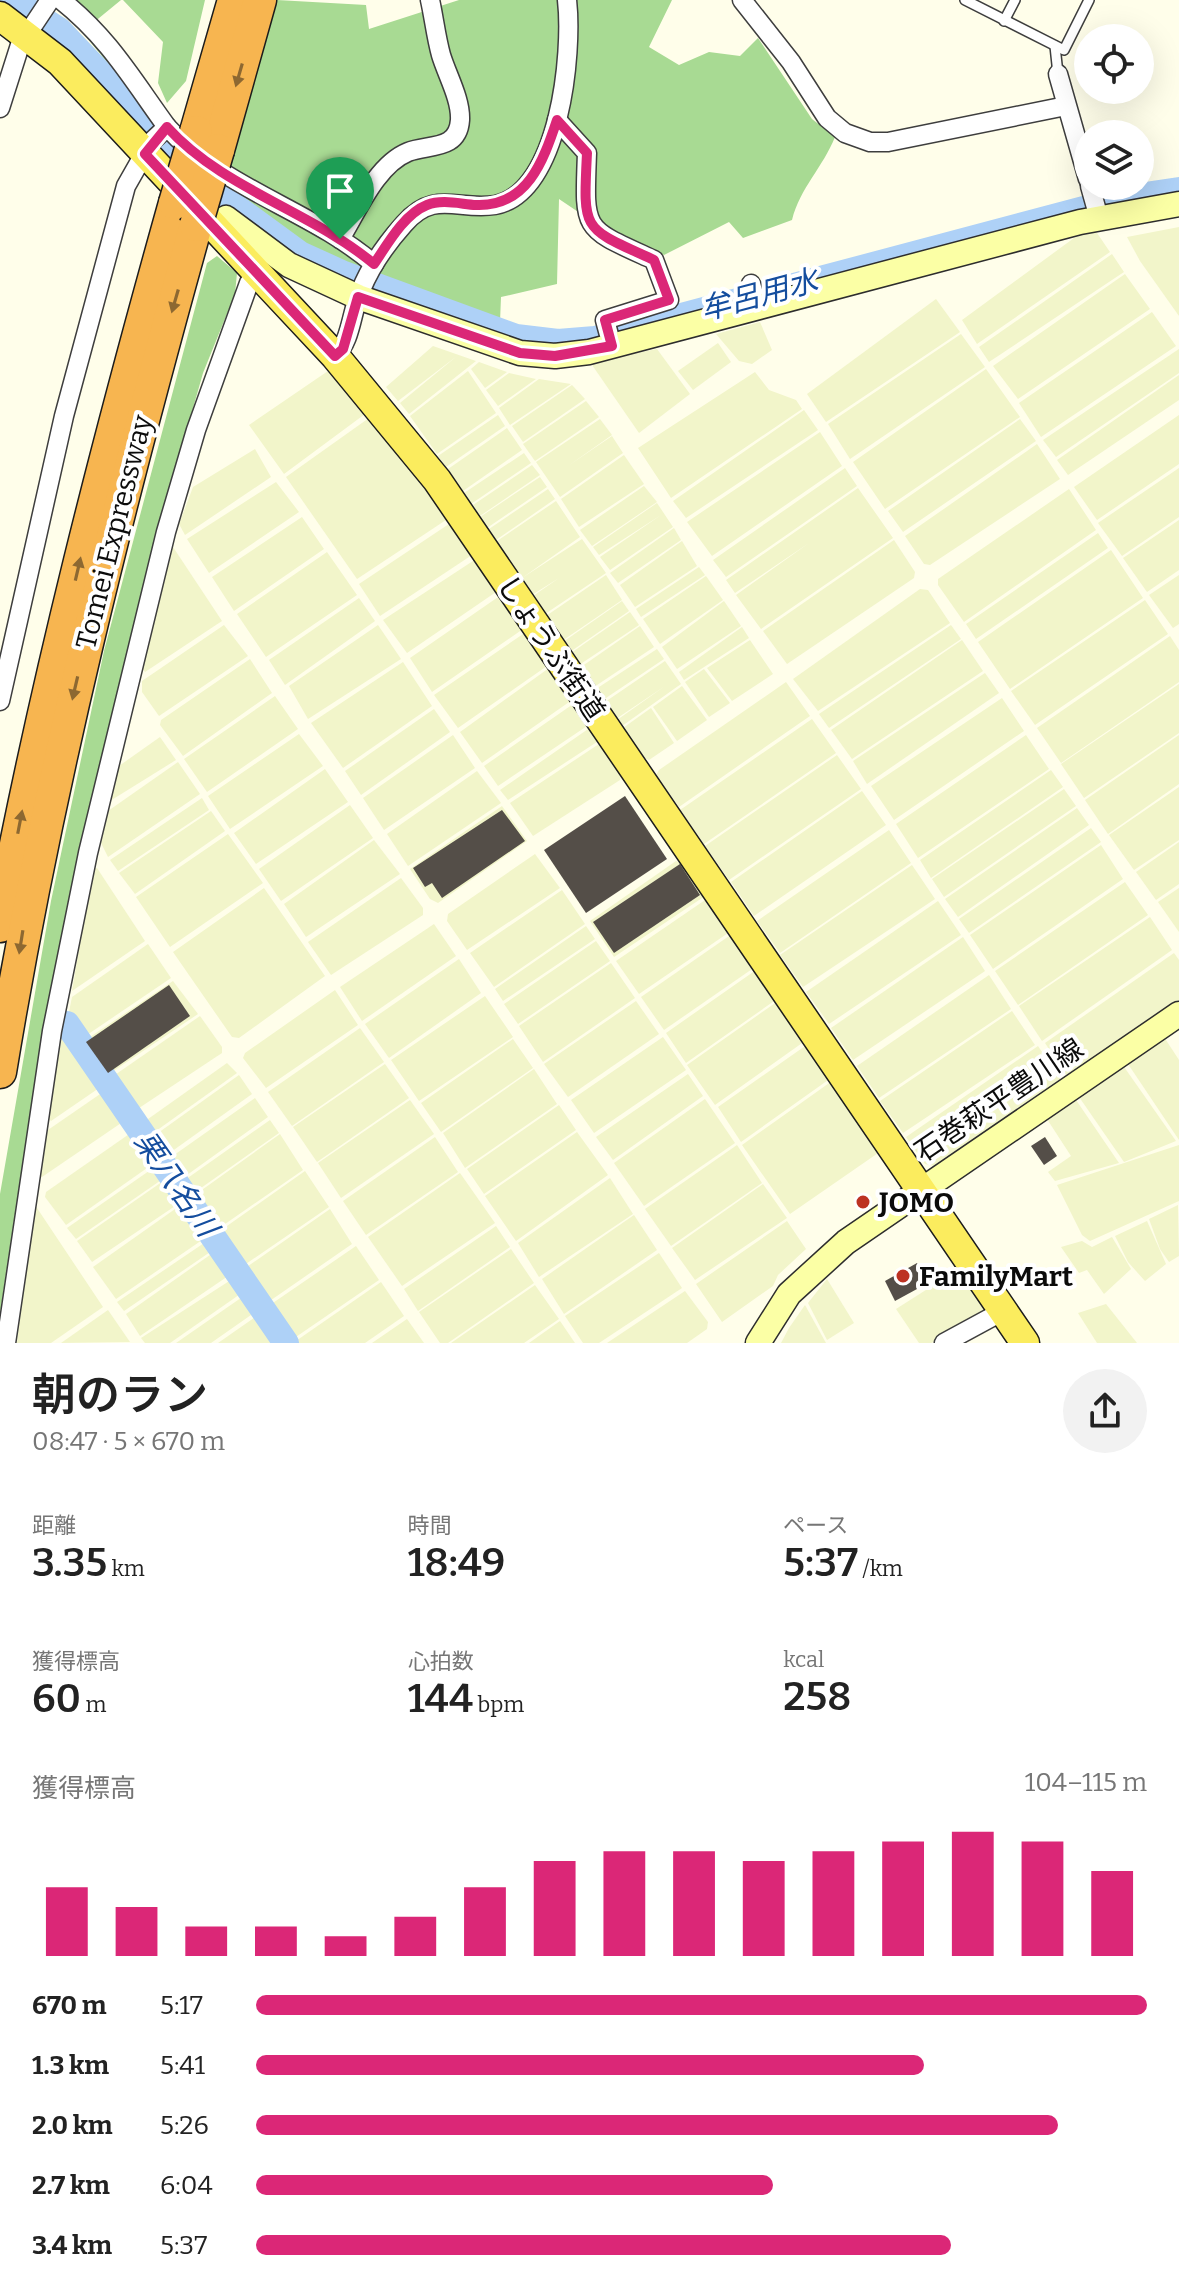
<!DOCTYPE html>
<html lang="ja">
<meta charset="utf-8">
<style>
:root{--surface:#fff;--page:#f2f2f2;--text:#222;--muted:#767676;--accent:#db2777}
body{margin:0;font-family:Bitter,"Noto Sans JP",serif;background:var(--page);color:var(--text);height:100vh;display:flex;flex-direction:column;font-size:30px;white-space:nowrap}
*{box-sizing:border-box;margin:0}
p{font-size:26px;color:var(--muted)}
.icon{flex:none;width:44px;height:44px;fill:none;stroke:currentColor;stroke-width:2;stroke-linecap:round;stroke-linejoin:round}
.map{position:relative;height:1343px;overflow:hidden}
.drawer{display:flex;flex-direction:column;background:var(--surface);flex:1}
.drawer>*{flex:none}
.buttons{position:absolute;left:1074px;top:24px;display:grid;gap:16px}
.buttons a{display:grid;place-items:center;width:80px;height:80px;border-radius:50%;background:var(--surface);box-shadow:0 8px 32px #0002;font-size:40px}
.pin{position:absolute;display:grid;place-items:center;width:68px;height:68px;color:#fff;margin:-82px -34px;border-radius:50% 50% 50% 0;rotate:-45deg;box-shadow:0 0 8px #0007}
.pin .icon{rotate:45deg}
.round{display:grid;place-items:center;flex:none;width:84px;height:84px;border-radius:42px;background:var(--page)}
.head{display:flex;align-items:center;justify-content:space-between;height:136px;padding:0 32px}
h1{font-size:44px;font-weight:600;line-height:60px}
.figures{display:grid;grid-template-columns:repeat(3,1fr);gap:12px;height:136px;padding:8px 32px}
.figures div{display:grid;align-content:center}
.figures b{font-size:40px;font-weight:600}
.figures small{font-size:22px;font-weight:400}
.figures p{font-size:22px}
.chart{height:224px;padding:16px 32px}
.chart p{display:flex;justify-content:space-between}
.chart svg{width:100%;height:144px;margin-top:8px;stroke:var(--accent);stroke-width:6}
ul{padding:0 32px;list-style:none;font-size:26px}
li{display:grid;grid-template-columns:128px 96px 1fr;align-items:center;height:60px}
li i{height:20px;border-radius:10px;background:var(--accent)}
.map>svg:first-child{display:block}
</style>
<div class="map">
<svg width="1179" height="1343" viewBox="0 0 1179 1343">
<rect width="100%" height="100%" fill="#fffeea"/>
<g fill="#f2f5ca">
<polygon points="1179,227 1179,316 1140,261 1127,237"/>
<polygon points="1091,231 1097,233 1110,252 977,344 962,320 1074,238"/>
<polygon points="1112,254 1124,272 989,362 979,347"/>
<polygon points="1125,274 1150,309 1018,399 993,366"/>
<polygon points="936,299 960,332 826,422 807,394"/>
<polygon points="1152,312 1176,346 1041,437 1019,403"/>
<polygon points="760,322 772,350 752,364 739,361 716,334"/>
<polygon points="961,334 985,367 850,459 828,424"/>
<polygon points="718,343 731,362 693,390 678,371"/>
<polygon points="433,346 476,361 409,414 400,403 457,356 398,401 386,387"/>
<polygon points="657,349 690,394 639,433 590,362"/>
<polygon points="1179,349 1179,373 1056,457 1043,440"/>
<polygon points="479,362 507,372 485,388 471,369"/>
<polygon points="986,369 1020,417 885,509 853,462"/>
<polygon points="328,371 365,414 284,474 249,425"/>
<polygon points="468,371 496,413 437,454 410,416"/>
<polygon points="755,372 769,390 796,400 802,409 671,498 638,448"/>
<polygon points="509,373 536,379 498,406 486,390"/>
<polygon points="1179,375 1179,400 1068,475 1057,460"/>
<polygon points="539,379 571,384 510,425 499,408"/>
<polygon points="572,385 585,399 523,442 512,426"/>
<polygon points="586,401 599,417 535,461 523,444"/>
<polygon points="804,410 818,430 686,518 673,501"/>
<polygon points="498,415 505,426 446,467 438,456"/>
<polygon points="1179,415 1179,464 1097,520 1074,487"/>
<polygon points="369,418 449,518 357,579 286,477"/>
<polygon points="600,419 612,435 568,466 612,436 623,453 560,497 536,462"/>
<polygon points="1020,419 1036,441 903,532 888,511"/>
<polygon points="507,428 522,450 463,491 448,469"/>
<polygon points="820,432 842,466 712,556 687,522"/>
<polygon points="1037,444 1060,479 930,565 924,564 905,536"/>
<polygon points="255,449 271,477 185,535 179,524 193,487"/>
<polygon points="524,453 531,463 471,504 464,493"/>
<polygon points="624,455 644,484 579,527 561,499"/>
<polygon points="532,465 540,475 480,516 473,505"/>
<polygon points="845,468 857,486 726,577 713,560"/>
<polygon points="1179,468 1179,517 1122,556 1098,523"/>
<polygon points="540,477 547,487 487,528 480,517"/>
<polygon points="276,482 299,512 209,573 187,539"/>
<polygon points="644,486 657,502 592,546 580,530"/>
<polygon points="858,488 893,538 761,629 736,595 809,543 735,593 726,580"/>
<polygon points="548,489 555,499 496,540 489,529"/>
<polygon points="1069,489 1096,530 964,622 938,585 938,579"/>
<polygon points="556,501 580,537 522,578 582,539 606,573 545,614 533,596 559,578 532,595 497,541"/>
<polygon points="657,503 673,527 610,570 600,557 661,515 599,555 593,547"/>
<polygon points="302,517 324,549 234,611 212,577"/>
<polygon points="1179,520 1179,570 1147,592 1123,558"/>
<polygon points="452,522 472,555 380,616 359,584"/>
<polygon points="674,528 681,540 618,583 610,573"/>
<polygon points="1098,533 1108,548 976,639 966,624"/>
<polygon points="894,540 915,572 914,578 787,664 763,631"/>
<polygon points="682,541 697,566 635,607 620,585"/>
<polygon points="173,547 222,621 145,672 142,668"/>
<polygon points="1111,550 1143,598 1010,689 978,642"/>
<polygon points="327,552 357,595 266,657 237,614"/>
<polygon points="476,559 496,592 407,653 383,620"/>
<polygon points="699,567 705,575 641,617 636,609"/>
<polygon points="606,575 622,600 562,641 546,616"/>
<polygon points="1179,575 1179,624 1173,628 1149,595"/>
<polygon points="706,576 723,600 660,644 643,619"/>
<polygon points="920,589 928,590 950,623 818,711 793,679"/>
<polygon points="501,595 523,629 432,692 410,658"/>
<polygon points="359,598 375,621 285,685 269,660"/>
<polygon points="1145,600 1168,634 1035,725 1011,691"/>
<polygon points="622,601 629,611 570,652 563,642"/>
<polygon points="724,601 741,626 677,669 662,647"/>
<polygon points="630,612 639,625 579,665 571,653"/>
<polygon points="224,625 248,656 159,716 142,692 142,681"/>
<polygon points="378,625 401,659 308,719 289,686"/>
<polygon points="951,625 961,639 829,728 819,714"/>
<polygon points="640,626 654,647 594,687 581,667"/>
<polygon points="742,627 749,638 684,680 679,672"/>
<polygon points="526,632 547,666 458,728 434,695"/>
<polygon points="1170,636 1179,650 1179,682 1061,763 1037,728"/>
<polygon points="750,640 773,674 732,701 707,668"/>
<polygon points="962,640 983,671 852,759 831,730"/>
<polygon points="657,649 664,659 603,700 596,689"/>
<polygon points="250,659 272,693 183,756 160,725 161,720"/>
<polygon points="665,661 681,684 622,726 617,720 665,686 616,719 605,702"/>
<polygon points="403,662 432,706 343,768 311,723"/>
<polygon points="549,668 572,700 482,763 460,732"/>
<polygon points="704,669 730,703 709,717 685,682"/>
<polygon points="985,673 999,693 867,784 853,761"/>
<polygon points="786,682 810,716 679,807 656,775 659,770"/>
<polygon points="1179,684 1179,733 1084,798 1061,764"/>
<polygon points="682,686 707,720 677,741 653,707"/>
<polygon points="275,696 298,729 207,792 184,759"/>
<polygon points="1002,698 1024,731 894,820 871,786"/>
<polygon points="576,702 590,724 498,786 484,766"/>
<polygon points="651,708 674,743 649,760 642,757 623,728"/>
<polygon points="434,709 450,732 361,795 345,771"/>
<polygon points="812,719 836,753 704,844 680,810"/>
<polygon points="591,727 600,740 508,800 500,790"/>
<polygon points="299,734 323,766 230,829 208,796"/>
<polygon points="453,735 475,768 384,830 363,798"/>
<polygon points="1026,735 1049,769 918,858 896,824"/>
<polygon points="1179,735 1179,784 1108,834 1085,800"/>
<polygon points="160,737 176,760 110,801 119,766"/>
<polygon points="602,742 621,773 620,780 533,836 510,803"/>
<polygon points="837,755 861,789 729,880 705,846"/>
<polygon points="178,762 200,794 108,857 101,843 108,811"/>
<polygon points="325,769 348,802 256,864 234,833"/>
<polygon points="1051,770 1063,787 931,878 920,860"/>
<polygon points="477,771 501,803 408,866 387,834"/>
<polygon points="1179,787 1179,840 1134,870 1109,835"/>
<polygon points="1064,789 1076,806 944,897 932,879"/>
<polygon points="862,791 886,825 754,916 731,882"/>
<polygon points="202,798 209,810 118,871 110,860"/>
<polygon points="350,805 373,838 281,901 259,869"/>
<polygon points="502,806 527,841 438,903 430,899 410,869"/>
<polygon points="1077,808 1089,825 958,917 945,899"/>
<polygon points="211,811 225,831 135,894 119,873"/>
<polygon points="1091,828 1101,842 969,933 959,919"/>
<polygon points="889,830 911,863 780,953 757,921"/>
<polygon points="228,834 263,883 170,947 136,897"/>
<polygon points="374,840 400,874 306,937 284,904"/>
<polygon points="1179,842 1179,884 1156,900 1136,872"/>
<polygon points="1101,845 1123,879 993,969 970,935"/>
<polygon points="535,854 560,888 467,950 447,921 448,914"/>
<polygon points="676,861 684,864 705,896 614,957 590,921"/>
<polygon points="912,865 935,899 803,987 780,955"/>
<polygon points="97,868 145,941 72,991 92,870"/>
<polygon points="401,878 423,908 423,915 331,975 308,942"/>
<polygon points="1125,882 1148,915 1018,1005 995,971"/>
<polygon points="264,888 325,976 239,1038 232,1037 173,952"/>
<polygon points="1179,888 1179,932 1158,902"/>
<polygon points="562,890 585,924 494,987 470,953"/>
<polygon points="708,898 731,931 639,994 616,961"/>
<polygon points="938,901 961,935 829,1024 806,992"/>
<polygon points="1150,917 1172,950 1042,1041 1019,1006"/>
<polygon points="434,924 456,956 362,1021 340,987"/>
<polygon points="586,926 595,939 503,1001 495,989"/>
<polygon points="732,934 755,967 664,1030 641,997"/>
<polygon points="963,937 985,971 853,1060 831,1028"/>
<polygon points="596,941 610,961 518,1024 504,1004"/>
<polygon points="148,944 171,978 81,1039 68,1017 72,997"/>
<polygon points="1174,953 1179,960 1179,1000 1068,1078 1045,1043"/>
<polygon points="459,959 481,993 389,1058 365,1024"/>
<polygon points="611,963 635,998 543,1062 519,1026"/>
<polygon points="756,970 777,999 686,1063 666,1033"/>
<polygon points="989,975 1011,1009 879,1098 857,1066"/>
<polygon points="173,981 198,1014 106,1076 84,1041"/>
<polygon points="335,990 358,1025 266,1088 243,1058 245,1053"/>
<polygon points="485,996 513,1037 419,1101 391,1060"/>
<polygon points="636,1001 659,1034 568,1097 544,1064"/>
<polygon points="778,1001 805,1041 715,1105 687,1065"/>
<polygon points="1012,1011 1035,1045 903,1133 880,1101"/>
<polygon points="200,1016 222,1047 222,1053 133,1112 109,1079"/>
<polygon points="360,1028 384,1062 292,1126 268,1092"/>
<polygon points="67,1029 102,1086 51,1121 48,1118 63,1031"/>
<polygon points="663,1037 686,1070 594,1133 571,1100"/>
<polygon points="1164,1037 1179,1060 1179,1140 1126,1061"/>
<polygon points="513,1039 533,1068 441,1132 421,1103"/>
<polygon points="808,1044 831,1078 741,1142 718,1107"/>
<polygon points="1038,1046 1061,1080 935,1166 925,1164 906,1137"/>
<polygon points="227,1063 237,1073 149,1136 141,1124"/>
<polygon points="385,1064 409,1098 317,1162 293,1127"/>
<polygon points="1122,1064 1176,1141 1124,1162 1077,1094"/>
<polygon points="534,1069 557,1104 465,1168 443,1133"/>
<polygon points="688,1074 703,1096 613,1160 596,1137"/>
<polygon points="239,1075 252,1094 164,1157 151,1138"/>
<polygon points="832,1081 881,1151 790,1214 742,1145"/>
<polygon points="106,1090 127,1119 39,1179 45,1132"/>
<polygon points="1074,1097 1119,1163 1055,1181 1048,1172 1071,1156 1045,1116"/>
<polygon points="255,1098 268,1117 180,1180 167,1160"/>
<polygon points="705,1099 735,1143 644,1206 614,1163"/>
<polygon points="410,1100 434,1134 341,1198 318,1163"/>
<polygon points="559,1105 576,1130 484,1194 467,1169"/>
<polygon points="270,1120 279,1133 191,1195 182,1182"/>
<polygon points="135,1130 157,1161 66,1225 45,1197 46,1192"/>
<polygon points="577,1132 608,1175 516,1241 485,1196"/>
<polygon points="280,1134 303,1170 215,1231 192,1197"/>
<polygon points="435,1137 458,1172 366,1235 343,1201"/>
<polygon points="737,1145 762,1183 671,1246 645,1209"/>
<polygon points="1179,1145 1179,1201 1090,1241 1082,1235 1057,1185"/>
<polygon points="159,1164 167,1176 76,1239 67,1228"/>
<polygon points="305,1171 329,1207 240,1268 217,1233"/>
<polygon points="460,1173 495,1223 402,1286 368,1237"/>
<polygon points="169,1177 184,1200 92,1262 77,1241"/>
<polygon points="610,1178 633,1214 539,1277 518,1243"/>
<polygon points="763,1184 787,1218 695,1280 672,1248"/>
<polygon points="185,1202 208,1236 116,1299 93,1267"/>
<polygon points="35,1205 103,1307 51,1343 17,1343 31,1206"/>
<polygon points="1178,1205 1179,1256 1169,1262 1160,1249 1149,1219"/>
<polygon points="330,1209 352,1244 264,1305 241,1271"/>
<polygon points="634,1215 657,1250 564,1314 542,1279"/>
<polygon points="787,1221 806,1249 778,1275 773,1286 722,1322 696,1284"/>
<polygon points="1147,1221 1166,1264 1145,1281 1128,1262 1115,1236"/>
<polygon points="496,1226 510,1247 418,1311 404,1289"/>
<polygon points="1112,1237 1131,1269 1104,1294 1087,1270 1079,1273 1061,1247 1082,1241 1092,1247"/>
<polygon points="210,1239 216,1248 124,1311 117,1302"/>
<polygon points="356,1246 379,1280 290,1341 267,1307"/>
<polygon points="511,1249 534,1283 448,1343 440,1343 419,1312"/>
<polygon points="217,1250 234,1272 140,1336 126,1314"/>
<polygon points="659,1253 682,1288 599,1343 583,1343 565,1316"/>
<polygon points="962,1267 989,1313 931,1343 919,1343 896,1309"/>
<polygon points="237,1276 246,1290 170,1343 145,1343 141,1338"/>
<polygon points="827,1279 854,1323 827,1340 808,1303"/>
<polygon points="381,1282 404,1316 365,1343 293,1343"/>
<polygon points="535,1285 559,1319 524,1343 451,1343"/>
<polygon points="685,1291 708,1322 707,1329 687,1343 607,1343"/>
<polygon points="248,1293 258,1310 211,1343 176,1343"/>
<polygon points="1106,1304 1137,1343 1097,1343 1078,1313"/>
<polygon points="805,1305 826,1343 781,1343 789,1328"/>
<polygon points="108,1310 130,1342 61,1343"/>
<polygon points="261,1313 283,1343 218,1343"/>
<polygon points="407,1319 424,1343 372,1343"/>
<polygon points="560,1321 575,1343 529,1343"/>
</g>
<g fill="#a8da93">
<polygon points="60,0 121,0 93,23 122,68 125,84 59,4"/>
<polygon points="123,0 205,0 186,81 167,103 158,83 163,42"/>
<path d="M277,0L366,5L369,29L459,0H672L649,47L679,65L709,52L740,56L758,38L812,119L835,137C823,167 800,188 792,220L743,238L729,222L664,255L605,230L559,199L557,284L501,297L500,322C417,291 281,254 226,183Z"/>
<polygon points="217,256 237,273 235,294 203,373 145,577 70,892 27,1134 0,1314 0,1194 51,901 104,651 207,263"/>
</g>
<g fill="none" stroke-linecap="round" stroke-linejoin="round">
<g stroke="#aed1f7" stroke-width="26">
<polyline points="12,0 59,30 170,147 233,205 300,254 344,274 516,337 558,342 595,339 1125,198 1179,190"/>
<polyline points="67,1024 286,1343"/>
</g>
</g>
<g fill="#544e48">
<polygon points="625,796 667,859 586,913 544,850"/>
<polygon points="502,810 525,841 442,898 432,883 425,887 413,868"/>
<polygon points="680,864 700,895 614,953 593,922"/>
<polygon points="169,985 190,1016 108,1073 86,1042"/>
<polygon points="1045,1137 1057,1156 1044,1165 1031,1146"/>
<polygon points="917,1263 928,1283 895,1301 885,1281"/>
</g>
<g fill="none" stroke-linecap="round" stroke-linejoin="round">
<g stroke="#3e3e3e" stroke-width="12">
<g id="lane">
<polyline points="965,0 1064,50 1089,0"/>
<polyline points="1004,21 1015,0"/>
<polyline points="1055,46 1058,74"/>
</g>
</g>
<g stroke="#3e3e3e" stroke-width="21">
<g id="street">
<path d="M61,0C109,38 132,79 167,127"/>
<polyline points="742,0 791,62 827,118 845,133 870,142 888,142 1066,106"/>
<polyline points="1058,74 1088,179"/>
<polyline points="0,108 20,45 50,0"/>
<path d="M557,120L587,153C584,233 582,227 654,260L669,300L605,320L612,346"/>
<polyline points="1090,186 1097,211"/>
<path d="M340,239C357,212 376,165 408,152C428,144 458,151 460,120C461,99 447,75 441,55C436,37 434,18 430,0"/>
<polyline points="751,284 756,301"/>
<path d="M335,356C352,340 351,311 361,290C371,265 387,243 404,224C434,189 458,211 495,205C560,193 573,52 567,0"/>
<path d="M0,701L64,416L126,186L151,142L167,127C223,189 311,210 374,264"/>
<polyline points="6,1343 52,1031 88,853 166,532 196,430 249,283 257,272"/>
<polyline points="944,1343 1003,1311"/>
</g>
</g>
<g stroke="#2d2d2d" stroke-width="27">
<g id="secondary">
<polyline points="213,226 226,218 289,265 358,297 520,353 555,356 589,352 1080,222 1179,204"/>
<polyline points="758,1343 789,1294 846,1242 1179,1014"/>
</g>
</g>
<g stroke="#1c1c1c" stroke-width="31">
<polyline id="primary" points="0,16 60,62 335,356 437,480 1025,1343"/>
</g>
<g stroke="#1c1c1c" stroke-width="35">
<g id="highway">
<polyline points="196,132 234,0"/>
<polyline points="218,150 260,0"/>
<path d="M0,926C46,682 108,442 175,203"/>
<path d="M0,1072C47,785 118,505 196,225"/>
</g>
</g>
<use href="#lane" stroke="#fff" stroke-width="9"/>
<use href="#street" stroke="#fff" stroke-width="18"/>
<use href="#secondary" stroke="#fbffa5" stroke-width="24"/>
<use href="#primary" stroke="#fbec5e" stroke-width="28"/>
<use href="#highway" stroke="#f7b550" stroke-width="32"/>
<g stroke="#1c1c1c" stroke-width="35" stroke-linecap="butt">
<g id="highway-bridge">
<polyline points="175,203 196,132"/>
<polyline points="196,225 218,150"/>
</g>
</g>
<use href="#highway-bridge" stroke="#f7b550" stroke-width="32"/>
</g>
<defs><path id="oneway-solid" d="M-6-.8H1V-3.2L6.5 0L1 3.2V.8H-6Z" transform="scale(2)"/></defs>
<g fill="#8d6831">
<use href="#oneway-solid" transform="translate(239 75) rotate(106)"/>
<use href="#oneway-solid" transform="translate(175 301) rotate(106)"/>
<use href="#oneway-solid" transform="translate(78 569) rotate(-77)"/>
<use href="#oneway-solid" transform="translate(75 688) rotate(103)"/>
<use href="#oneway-solid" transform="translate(20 822) rotate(-79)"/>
<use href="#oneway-solid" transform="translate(21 942) rotate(99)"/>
</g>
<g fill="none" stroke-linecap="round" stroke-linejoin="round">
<g stroke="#fff" stroke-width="16">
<path id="route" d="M557,120L587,153C583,233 582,227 654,260L669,300L605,320L612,346L555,356L520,353L358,297L343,349L335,356L145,154L167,127C223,189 311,211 374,264C387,245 404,214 427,205C442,199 460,204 476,205C527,207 543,162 557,120Z"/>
</g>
<use href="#route" stroke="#db2777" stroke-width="10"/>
</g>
<g fill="#bd3222" stroke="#fff" stroke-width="3">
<circle cx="863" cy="1202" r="8"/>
<circle cx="903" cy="1276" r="8"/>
</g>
<g text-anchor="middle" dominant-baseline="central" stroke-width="8" stroke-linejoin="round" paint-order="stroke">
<g font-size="28" fill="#0b0b0b" stroke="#fff">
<text transform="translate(114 532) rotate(-76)">Tomei Expressway</text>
<text transform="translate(551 648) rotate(56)">しょうぶ街道</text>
<text transform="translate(999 1100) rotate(-34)">石巻萩平豊川線</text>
</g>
<g font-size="28" font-weight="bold" fill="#0b0b0b" stroke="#fff" text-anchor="start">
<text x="879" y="1202">JOMO</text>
<text x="919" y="1276">FamilyMart</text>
</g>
<g font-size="30" font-style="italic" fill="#144d9e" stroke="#fff">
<text transform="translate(759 295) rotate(-15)">牟呂用水</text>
<text transform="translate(176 1184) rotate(55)">栗八名川</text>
</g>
</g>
</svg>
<div class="buttons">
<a><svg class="icon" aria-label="locate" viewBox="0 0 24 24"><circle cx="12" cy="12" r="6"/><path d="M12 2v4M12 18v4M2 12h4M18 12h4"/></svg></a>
<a><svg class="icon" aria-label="layers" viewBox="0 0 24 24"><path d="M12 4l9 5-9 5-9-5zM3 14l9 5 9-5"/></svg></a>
</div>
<div class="pin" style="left:340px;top:239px;background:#1e9e55"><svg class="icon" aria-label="arrive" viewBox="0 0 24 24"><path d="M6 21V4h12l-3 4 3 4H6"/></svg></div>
</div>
<section class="drawer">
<div class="head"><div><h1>朝のラン</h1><p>08:47 · 5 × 670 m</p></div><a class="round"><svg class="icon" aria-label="share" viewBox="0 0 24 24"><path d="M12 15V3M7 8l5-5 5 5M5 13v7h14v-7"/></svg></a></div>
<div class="figures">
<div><p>距離</p><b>3.35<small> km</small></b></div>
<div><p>時間</p><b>18:49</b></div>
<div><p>ペース</p><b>5:37<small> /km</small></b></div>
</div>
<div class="figures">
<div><p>獲得標高</p><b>60<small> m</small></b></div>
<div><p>心拍数</p><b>144<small> bpm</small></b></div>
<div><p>kcal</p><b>258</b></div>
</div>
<div class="chart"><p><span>獲得標高</span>104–115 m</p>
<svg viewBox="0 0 160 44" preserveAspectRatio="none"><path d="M5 44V23M15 44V29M25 44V35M35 44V35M45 44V38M55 44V32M65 44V23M75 44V15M85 44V12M95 44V12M105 44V15M115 44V12M125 44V9M135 44V6M145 44V9M155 44V18"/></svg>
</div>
<ul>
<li><b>670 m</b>5:17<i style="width:100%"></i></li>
<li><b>1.3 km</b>5:41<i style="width:75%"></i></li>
<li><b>2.0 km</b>5:26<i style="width:90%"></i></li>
<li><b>2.7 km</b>6:04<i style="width:58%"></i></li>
<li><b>3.4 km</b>5:37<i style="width:78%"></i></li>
</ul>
</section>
